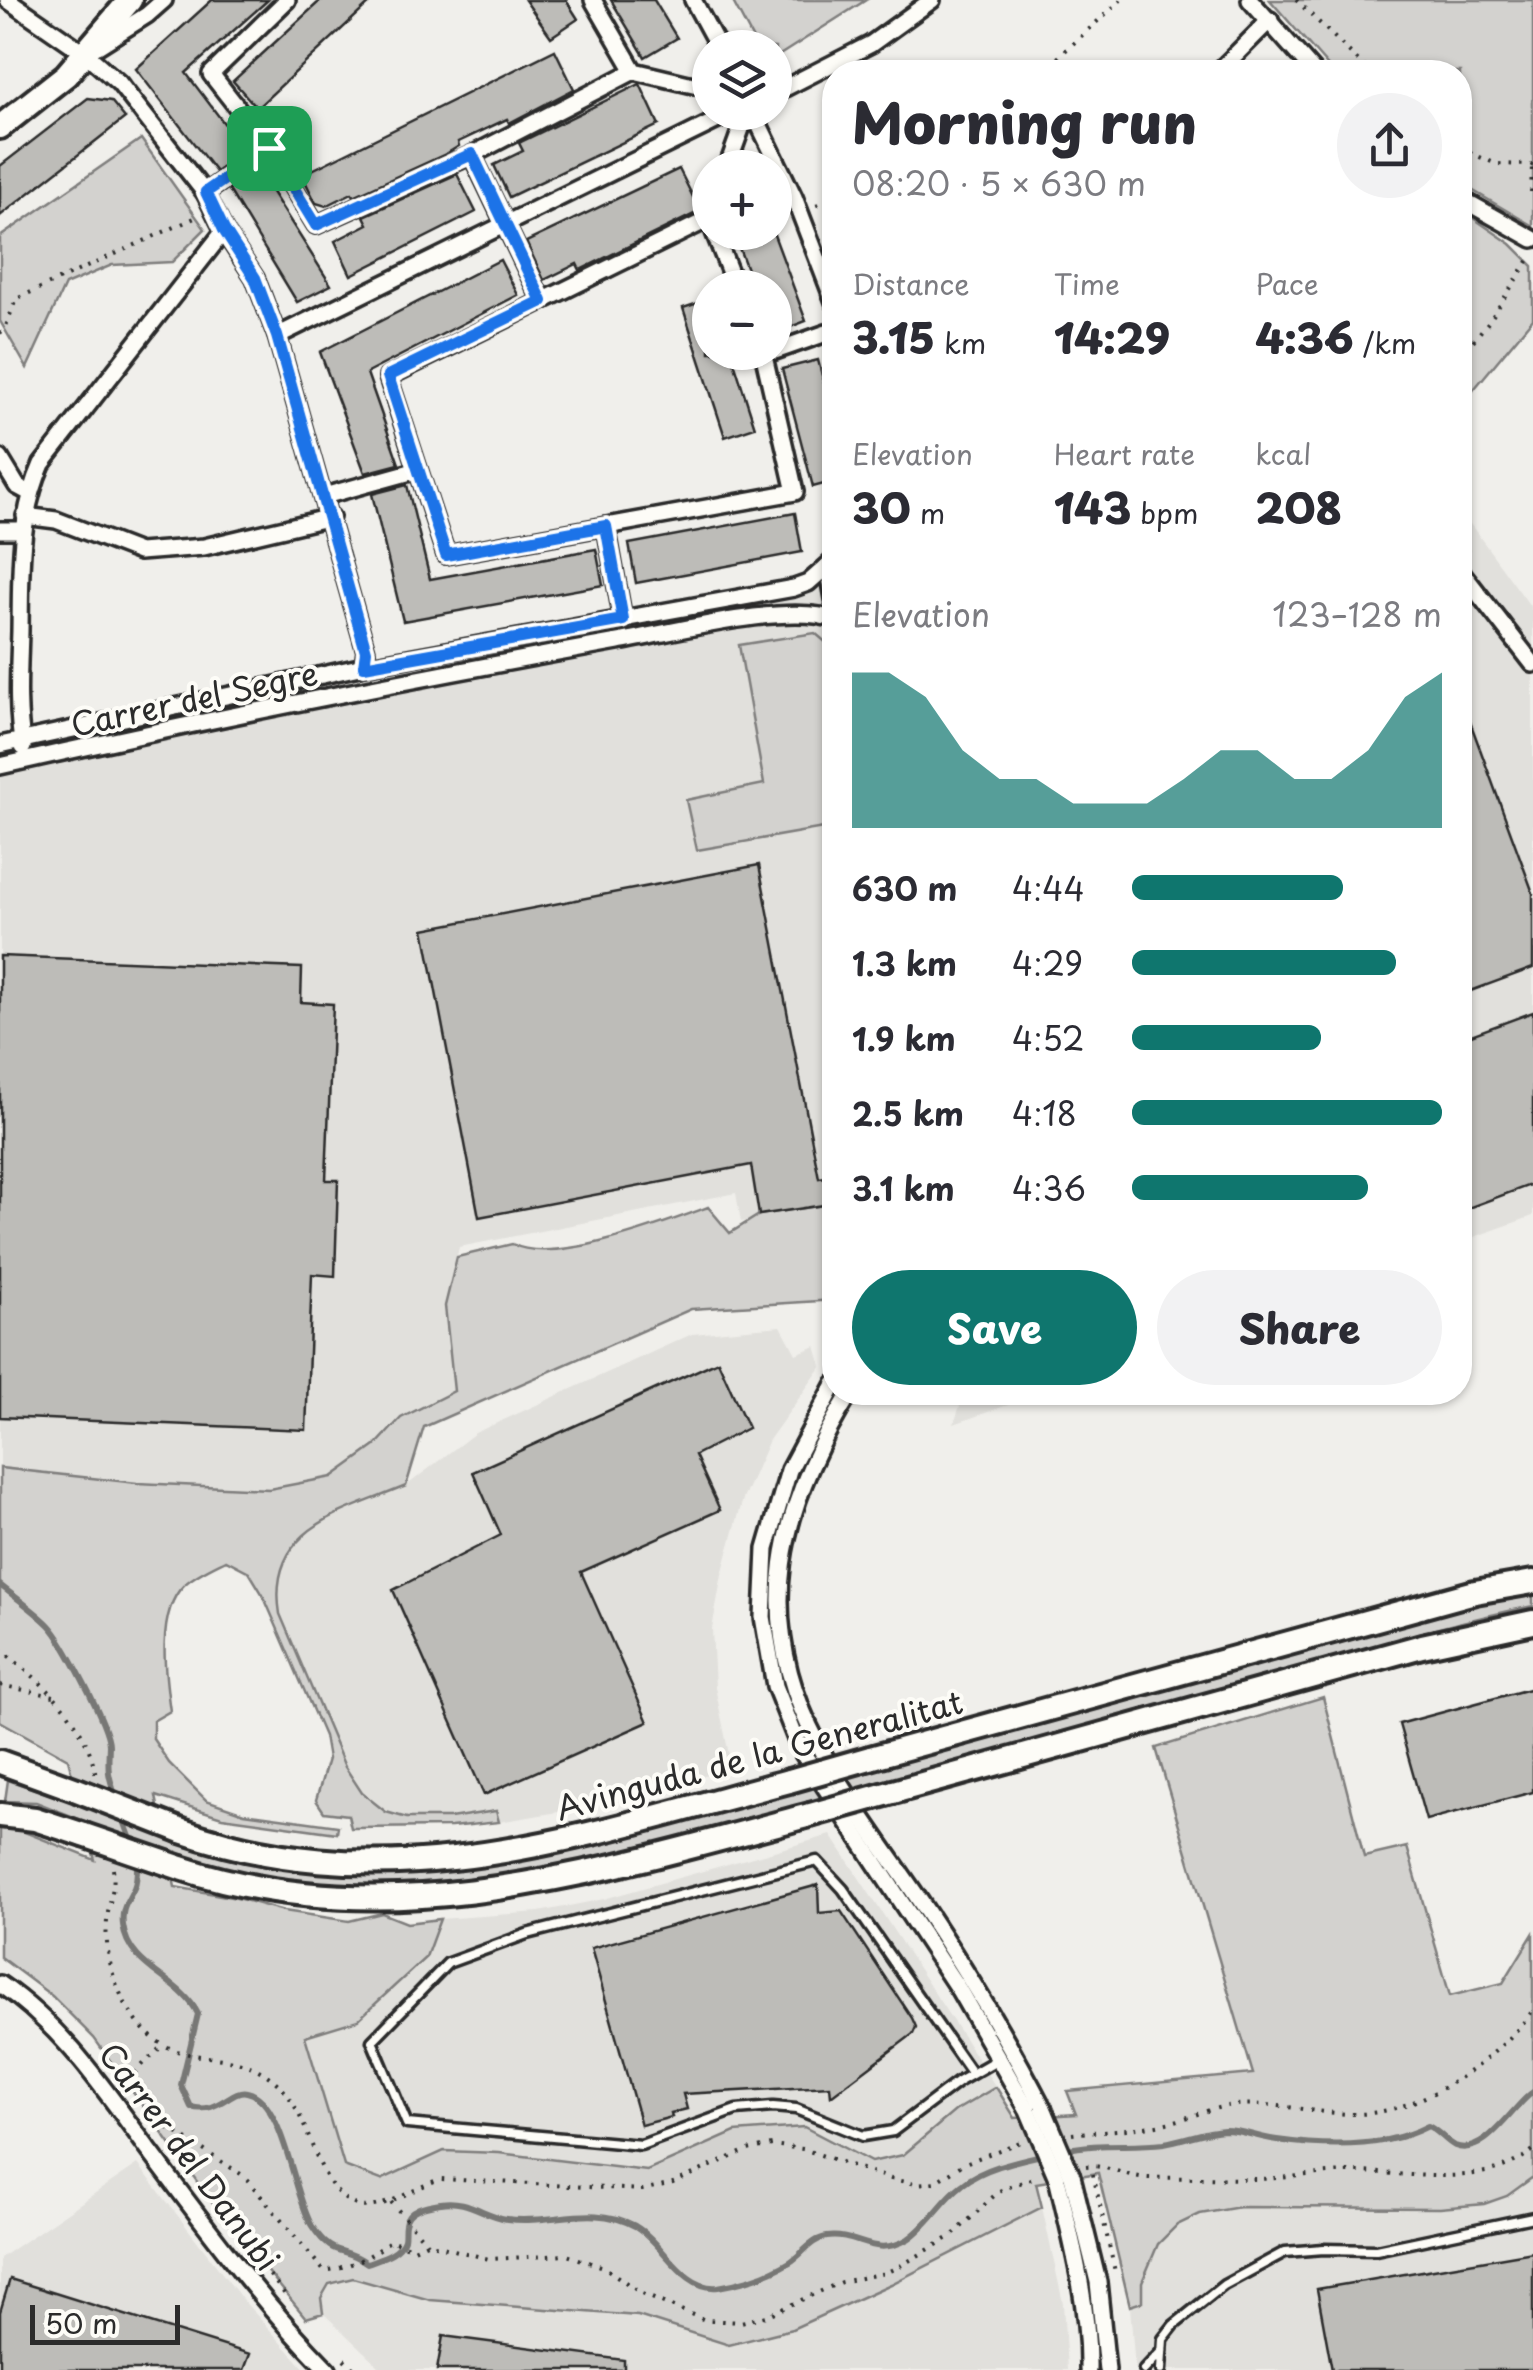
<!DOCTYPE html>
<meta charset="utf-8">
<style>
:root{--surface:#fff;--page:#f2f2f3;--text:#2b2b33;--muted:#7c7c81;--accent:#0f766e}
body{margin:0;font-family:"Playpen Sans",sans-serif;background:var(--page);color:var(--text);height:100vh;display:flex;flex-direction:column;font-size:38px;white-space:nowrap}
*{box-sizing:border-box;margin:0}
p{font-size:32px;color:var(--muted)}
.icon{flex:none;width:55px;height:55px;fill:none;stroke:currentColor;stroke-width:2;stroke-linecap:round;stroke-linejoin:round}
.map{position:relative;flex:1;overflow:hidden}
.panel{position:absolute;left:822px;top:60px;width:650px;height:1345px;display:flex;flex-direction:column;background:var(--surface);border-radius:40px;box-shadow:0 2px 8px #0004}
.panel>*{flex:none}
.controls{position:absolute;left:692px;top:30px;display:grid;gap:20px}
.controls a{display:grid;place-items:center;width:100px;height:100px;border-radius:50%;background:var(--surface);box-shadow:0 2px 8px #0004;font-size:50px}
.scale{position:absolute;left:30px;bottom:25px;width:150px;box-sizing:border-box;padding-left:10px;border:5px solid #2b2b2b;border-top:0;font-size:28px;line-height:35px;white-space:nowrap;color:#2b2b2b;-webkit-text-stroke:8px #fdfcf7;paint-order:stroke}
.pin{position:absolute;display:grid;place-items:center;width:85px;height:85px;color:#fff;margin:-42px;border-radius:20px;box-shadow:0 5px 15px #0006}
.round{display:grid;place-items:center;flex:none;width:105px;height:105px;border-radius:52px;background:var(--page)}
.head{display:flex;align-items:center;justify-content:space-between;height:170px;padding:0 30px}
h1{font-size:55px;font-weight:800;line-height:75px}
.stats{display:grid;grid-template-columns:repeat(3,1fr);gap:15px;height:170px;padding:10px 30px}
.stats div{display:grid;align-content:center}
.stats b{font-size:42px;font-weight:800}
.stats small{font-size:28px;font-weight:400}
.stats p{font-size:28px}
.chart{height:280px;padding:20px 30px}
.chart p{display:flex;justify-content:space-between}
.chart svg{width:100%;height:180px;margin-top:10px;fill:var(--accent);opacity:.7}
.primary-button{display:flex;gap:20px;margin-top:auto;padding:20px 30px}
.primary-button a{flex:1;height:115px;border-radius:60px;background:var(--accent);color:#fff;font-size:40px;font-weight:800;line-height:115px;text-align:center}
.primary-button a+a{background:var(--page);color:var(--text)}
ul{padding:0 30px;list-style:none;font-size:32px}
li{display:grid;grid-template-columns:160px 120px 1fr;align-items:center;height:75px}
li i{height:25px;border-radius:12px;background:var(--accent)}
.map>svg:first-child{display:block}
</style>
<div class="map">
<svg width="1533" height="2370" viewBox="0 0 1533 2370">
<rect width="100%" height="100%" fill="#f0efeb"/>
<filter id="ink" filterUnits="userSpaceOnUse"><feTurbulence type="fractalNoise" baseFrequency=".01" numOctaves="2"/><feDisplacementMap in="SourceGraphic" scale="20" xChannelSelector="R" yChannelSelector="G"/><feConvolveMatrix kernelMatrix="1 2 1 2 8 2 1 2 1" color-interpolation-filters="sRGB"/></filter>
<g filter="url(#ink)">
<g fill="#e1e0dc">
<polygon points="1460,510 1533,610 1533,1216 1460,1242"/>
<polygon points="835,581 835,1204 741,1222 736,1193 459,1247 445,1306 454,1391 401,1418 375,1446 332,1477 269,1489 137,1483 0,1468 0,757 433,661"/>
<polygon points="781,1326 796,1354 816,1346 822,1366 769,1440 743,1499 722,1574 712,1629 715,1687 732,1769 570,1810 499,1822 495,1811 450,1818 407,1818 387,1812 362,1793 345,1767 280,1614 276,1589 289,1549 303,1534 323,1521 406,1486 475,1433 692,1334"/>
<polygon points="964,1393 964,1392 1042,1393 954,1424"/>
<polygon points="831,1835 996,2087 955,2111 903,2155 871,2162 804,2127 735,2132 647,2171 504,2154 444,2151 381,2180 344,2166 304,2035 358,2020 426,1957 440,1919 539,1912 604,1899"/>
<polygon points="138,2164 242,2299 306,2370 0,2370 0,2258"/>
<polygon points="1533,2177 1533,2370 1135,2370 1130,2306 1142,2301 1142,2282 1158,2244 1177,2225 1200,2214 1240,2207 1440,2208 1484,2204 1508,2196"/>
<polygon points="1042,2207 1063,2303 1067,2370 383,2370 323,2313 321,2298 329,2284 353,2278 430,2300 638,2316 729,2345 792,2329 891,2284"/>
</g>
<g fill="#d3d2cf" stroke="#7f7e7d" stroke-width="2.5">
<polygon points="732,0 866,0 775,58 775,48 757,47"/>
<polygon points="1270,0 1533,0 1533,226 1460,183 1460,72 1333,72"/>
<polygon points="141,139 205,229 172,262 112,265 65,285 27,368 0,321 0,237"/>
<polygon points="1460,209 1511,244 1533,266 1533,318 1460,406"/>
<polygon points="815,633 835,650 835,826 697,850 686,800 764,784 739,645"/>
<path d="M830,1204L835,1214V1300L691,1309L424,1427L406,1486C342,1513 266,1527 280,1614L345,1767L362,1793L386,1812L407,1818H450L496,1811L499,1822L451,1827L351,1828L348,1815L324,1812L316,1800L328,1759L324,1736L263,1595L249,1572L226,1560C212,1567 196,1574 184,1585C156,1612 165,1676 170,1711L153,1721V1739L169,1763L206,1800L244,1813L338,1826L337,1833L222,1817L156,1796L164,1836L375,1873L509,1864L663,1827L1460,1608L1533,1593V1606C1442,1624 1352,1653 1263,1678C1110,1720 958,1763 804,1804C647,1846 488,1900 323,1884C271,1879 219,1867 168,1854L175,1887L237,1898L284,1911L349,1921L382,1913L407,1923L440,1919L426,1957L358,2020L305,2036L344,2166L381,2180L444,2151L499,2153L647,2171L735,2132L804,2127L871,2162L903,2155L955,2111L996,2087L1015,2118L1076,2114L1067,2091L1253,2074L1156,1748L1323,1697L1364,1857L1407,1847L1450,1996L1503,1983L1533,1934V2177L1507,2196L1484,2204L1440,2208L1240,2207L1200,2214L1177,2225L1158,2244L1142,2282V2302L1130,2306L1098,2173L1036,2183L1042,2207L891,2284L792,2329L729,2345L638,2316L430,2300L353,2278L329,2284L321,2298L323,2313L306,2318L216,2208L94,2038L52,1996L0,1957V1828L7,1825L95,1860L84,1821L36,1802L5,1801L8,1780L80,1804L68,1759L0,1721V1468L137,1483L269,1489L332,1477L375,1446L401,1418L454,1391L445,1306L457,1257L512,1244C553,1266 665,1223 708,1207L730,1233L759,1215Z"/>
</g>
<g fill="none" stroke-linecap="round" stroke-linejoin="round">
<g stroke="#777775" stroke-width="6">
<path d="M0,1585C16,1598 34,1610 49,1625C63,1639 109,1726 109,1745C108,1771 107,1771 116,1798"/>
<polyline points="122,1815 133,1845"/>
<path d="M137,1857C137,1867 138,1879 134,1888C127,1903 121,1908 123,1925C128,1969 181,1978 198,2014L181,2085L191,2107C218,2115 231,2088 247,2092C284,2099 294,2198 312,2226C334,2260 344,2245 367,2263C380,2258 399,2254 404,2239C405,2234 404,2229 405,2224C407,2208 428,2205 441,2203C466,2198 485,2216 507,2219C552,2225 592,2203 635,2226C663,2242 683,2291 718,2287C742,2283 769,2275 790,2262C803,2254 811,2239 827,2237C859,2233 874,2259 908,2239C929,2225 942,2200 962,2185C984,2167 1020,2160 1047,2154"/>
<path d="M1064,2150C1098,2142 1130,2147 1164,2143C1184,2140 1204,2131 1224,2130C1242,2130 1260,2138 1277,2140C1327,2147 1384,2149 1428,2126C1439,2131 1445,2141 1455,2146C1485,2158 1514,2104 1533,2092"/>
</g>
</g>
<g fill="#bdbcb8" stroke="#2b2b2b" stroke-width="2.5">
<polygon points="212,0 268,0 186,73 245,151 216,172 136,69"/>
<polygon points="321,0 373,0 257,108 233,81"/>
<polygon points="525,0 566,0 578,19 551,37"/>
<polygon points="611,0 654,0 677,38 645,57"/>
<polygon points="555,50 574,89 509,123 507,119 458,142 459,146 446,154 354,196 352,193 326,206 316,203 302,175"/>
<polygon points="640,84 659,125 509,197 494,165 523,151 519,143"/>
<polygon points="88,98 111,101 125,118 0,216 0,166"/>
<polygon points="679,169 700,211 580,270 577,264 544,280 526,242"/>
<polygon points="258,170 331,285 297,302 229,190"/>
<polygon points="457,174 476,212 351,275 335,241 368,224 364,216"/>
<polygon points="733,232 773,232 806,321 775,333 775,288 754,288"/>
<polygon points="500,260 518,295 367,373 399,464 365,473 320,352"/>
<polygon points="710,299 710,352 731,352 755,427 725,437 683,308"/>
<polygon points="818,360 835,425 835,481 813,487 782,369"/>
<polygon points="407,485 430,579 596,549 603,585 403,621 372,494"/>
<polygon points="795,513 802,552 636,583 629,544"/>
<polygon points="1462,700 1533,893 1533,968 1460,995"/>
<polygon points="759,865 819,1178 826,1177 830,1204 759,1215 751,1165 479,1217 424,929"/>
<polygon points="0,956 302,968 301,1002 333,1004 326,1180 338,1180 335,1276 312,1274 306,1430 0,1417"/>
<polygon points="1533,1012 1533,1184 1460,1211 1460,1039"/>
<polygon points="718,1361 748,1428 695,1455 720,1510 581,1572 648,1722 484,1795 393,1590 501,1535 473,1472"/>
<polygon points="1533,1688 1533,1792 1426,1820 1399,1724"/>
<polygon points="818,1885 819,1913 841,1911 912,2018 916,2027 913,2034 831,2096 830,2086 683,2094 687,2109 671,2113 672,2117 641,2125 591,1948"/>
<polygon points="1533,2252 1533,2370 1332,2370 1317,2289"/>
<polygon points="10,2279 250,2354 244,2370 0,2370 0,2312"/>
<polygon points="443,2336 624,2360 624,2370 437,2370"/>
</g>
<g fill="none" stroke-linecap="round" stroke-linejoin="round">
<g stroke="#2b2b2b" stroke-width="15">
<g id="lane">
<polyline points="972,2074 843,1889 817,1861 527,1934 448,1963 372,2041 407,2124 641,2145 736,2110 773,2107 796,2109 863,2136 893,2131 958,2082 1000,2058"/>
<polyline points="1144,2370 1162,2351"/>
<polyline points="1161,2370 1163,2339 1174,2325 1224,2285 1285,2252 1324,2249 1376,2250 1533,2217"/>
</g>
</g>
<g stroke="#2b2b2b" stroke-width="22">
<g id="street">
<polyline points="8,0 86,54 119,83 205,193 224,231 255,278 277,336 366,651 364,666"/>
<polyline points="287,0 211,74 269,148 316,225 472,155 634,71"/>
<polyline points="593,0 634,71 710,89"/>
<polyline points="693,0 719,48"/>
<polyline points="1250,0 1314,72"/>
<polyline points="98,46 147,15 164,0"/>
<polyline points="1218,72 1270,20"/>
<polyline points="775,93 871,44 932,0"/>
<polyline points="753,112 794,197 835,304"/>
<polyline points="472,155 542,301"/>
<polyline points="727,168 747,112"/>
<polyline points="205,193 269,148"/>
<polyline points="1460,198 1533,239"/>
<polyline points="710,216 709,219 388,377 446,555 795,492 763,352"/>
<polyline points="714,232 736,288"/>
<polyline points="277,336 734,112"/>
<polyline points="775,351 835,330"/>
<polyline points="0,458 17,486 30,493"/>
<polyline points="324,496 418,470"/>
<polyline points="25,516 56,520 139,552 204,547 331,517"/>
<polyline points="606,526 623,620"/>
<polyline points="0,530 22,530"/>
<polyline points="834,562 830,577 835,604"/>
<polyline points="1460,570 1533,664"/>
<polyline points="0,745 364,666 794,588 808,583 834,560"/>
<path d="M23,747C16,708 19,670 20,631C21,573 18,518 42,464L224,231"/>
<path d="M0,766C205,720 411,679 618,642C670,633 791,601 835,620"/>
<polyline points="835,1384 789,1470 766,1549 763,1617 775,1686 800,1749 959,1990 1028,2110"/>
<path d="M851,1392C779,1507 751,1618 818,1744C845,1796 881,1844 914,1892C961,1962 1004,2032 1043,2108"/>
<path d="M0,1984C63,2027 104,2089 148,2149C205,2225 261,2302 328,2370"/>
<polyline points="1072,2176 1098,2282 1107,2370"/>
<path d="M1057,2178C1072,2241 1089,2305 1088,2370"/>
</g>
</g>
<g stroke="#2b2b2b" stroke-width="30">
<g id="secondary">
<polyline points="0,127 66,75 130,0"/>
<polyline points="870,1758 1475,1592 1533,1582"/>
<polyline points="0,1762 77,1790"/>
<polyline points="893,1792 1422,1646 1533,1622"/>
<polyline points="0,1815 35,1819 84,1835"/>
<path d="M182,1831C391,1904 585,1835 789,1781"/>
<path d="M181,1868C391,1938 605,1869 810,1815"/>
</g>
</g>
<g stroke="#2b2b2b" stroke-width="4" stroke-dasharray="2.5 8" stroke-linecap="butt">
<polyline points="1296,0 1370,72"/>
<polyline points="1042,72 1121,0"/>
<polyline points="1460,149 1497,164 1533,165"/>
<polyline points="1531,192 1532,167"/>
<polyline points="816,205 835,198"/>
<polyline points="0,333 5,329 16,299 199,216"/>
<polyline points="1460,357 1490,320 1530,258"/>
<polyline points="1460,541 1469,553"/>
<path d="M0,1649C44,1684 86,1718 96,1776"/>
<polyline points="0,1685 54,1696"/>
<path d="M113,1869C116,1886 108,1904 107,1921C104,1953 115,1990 133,2016C176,2079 230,2038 279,2085C312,2116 314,2189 356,2205C379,2214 416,2186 441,2179L642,2190L673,2183L747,2150L772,2145L803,2149L891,2179L916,2184L935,2182L965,2163L1023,2141"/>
<polyline points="127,2080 160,2048"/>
<path d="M126,2081L148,2111L161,2123L244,2176L324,2271C346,2268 375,2256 390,2240L414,2249L427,2243L489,2259L567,2255L604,2267L642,2294L705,2320L741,2322L766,2316L841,2282L885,2273L900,2266L952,2236L999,2191L1038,2176"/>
<path d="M1072,2134C1104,2130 1139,2130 1171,2122C1193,2117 1214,2106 1237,2105C1276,2102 1314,2113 1352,2114C1417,2116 1497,2061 1533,2010"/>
<path d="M1086,2166C1106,2164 1130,2179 1153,2178C1187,2177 1220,2179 1253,2179C1287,2179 1320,2172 1353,2172C1411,2172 1484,2190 1533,2150"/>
<polyline points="1093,2174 1116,2276"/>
<polyline points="391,2202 427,2243"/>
<polyline points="237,2234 287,2297"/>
<polyline points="344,2359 355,2370"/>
</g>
<use href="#lane" stroke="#fdfcf7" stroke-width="8"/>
<use href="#street" stroke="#fdfcf7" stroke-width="15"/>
<use href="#secondary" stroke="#fdfcf7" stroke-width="22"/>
<g stroke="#2b2b2b" stroke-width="22" stroke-linecap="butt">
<g id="street-bridge">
<polyline points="1043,2108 1072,2176"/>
<polyline points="1028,2110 1057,2178"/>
</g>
</g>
<g stroke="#2b2b2b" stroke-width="30" stroke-linecap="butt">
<g id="secondary-bridge">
<polyline points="789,1781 870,1758"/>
<polyline points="77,1790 182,1831"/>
<polyline points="810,1815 893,1792"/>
<polyline points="84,1835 181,1868"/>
</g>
</g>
<use href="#street-bridge" stroke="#fdfcf7" stroke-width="15"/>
<use href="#secondary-bridge" stroke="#fdfcf7" stroke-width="22"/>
</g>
</g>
<g fill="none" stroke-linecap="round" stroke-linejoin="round" filter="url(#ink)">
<g stroke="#fff" stroke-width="20">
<polygon id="route" points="269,148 316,225 472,154 542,301 388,376 446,555 606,526 623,620 364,666 366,651 277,336 255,278 224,230 206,192"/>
</g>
<use href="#route" stroke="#1a73e8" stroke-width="12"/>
</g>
<g text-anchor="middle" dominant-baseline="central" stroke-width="8" stroke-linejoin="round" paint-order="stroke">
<g font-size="32" fill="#2b2b2b" stroke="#fdfcf7">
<text transform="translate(194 698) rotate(-12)">Carrer del Segre</text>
<text transform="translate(759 1754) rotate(-15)">Avinguda de la Generalitat</text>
<text transform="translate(190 2156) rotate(53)">Carrer del Danubi</text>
</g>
</g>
</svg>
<div class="controls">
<a><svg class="icon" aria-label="layers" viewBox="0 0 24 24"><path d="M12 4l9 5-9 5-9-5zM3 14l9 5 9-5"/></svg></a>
<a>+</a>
<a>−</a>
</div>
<div class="scale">50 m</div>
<div class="pin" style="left:269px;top:148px;background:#1e9e55"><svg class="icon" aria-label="arrive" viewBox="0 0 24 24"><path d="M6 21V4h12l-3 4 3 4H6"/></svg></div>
<section class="panel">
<div class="head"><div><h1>Morning run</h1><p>08:20 · 5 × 630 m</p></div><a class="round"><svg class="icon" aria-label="share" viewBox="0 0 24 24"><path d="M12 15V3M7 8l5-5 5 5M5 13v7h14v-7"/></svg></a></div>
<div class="stats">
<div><p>Distance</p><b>3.15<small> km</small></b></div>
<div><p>Time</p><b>14:29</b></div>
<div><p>Pace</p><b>4:36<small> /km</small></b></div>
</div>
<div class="stats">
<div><p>Elevation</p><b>30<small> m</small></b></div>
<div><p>Heart rate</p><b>143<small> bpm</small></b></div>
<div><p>kcal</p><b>208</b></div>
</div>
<div class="chart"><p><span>Elevation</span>123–128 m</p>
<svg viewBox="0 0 160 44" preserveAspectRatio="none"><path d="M0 44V6L10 6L20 12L30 25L40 32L50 32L60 38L70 38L80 38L90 32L100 25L110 25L120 32L130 32L140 25L150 12L160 6V44z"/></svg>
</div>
<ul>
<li><b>630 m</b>4:44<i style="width:68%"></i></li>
<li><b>1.3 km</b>4:29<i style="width:85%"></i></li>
<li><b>1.9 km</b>4:52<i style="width:61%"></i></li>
<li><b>2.5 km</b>4:18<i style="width:100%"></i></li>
<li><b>3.1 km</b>4:36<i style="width:76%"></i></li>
</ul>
<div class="primary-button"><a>Save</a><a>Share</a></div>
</section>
</div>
